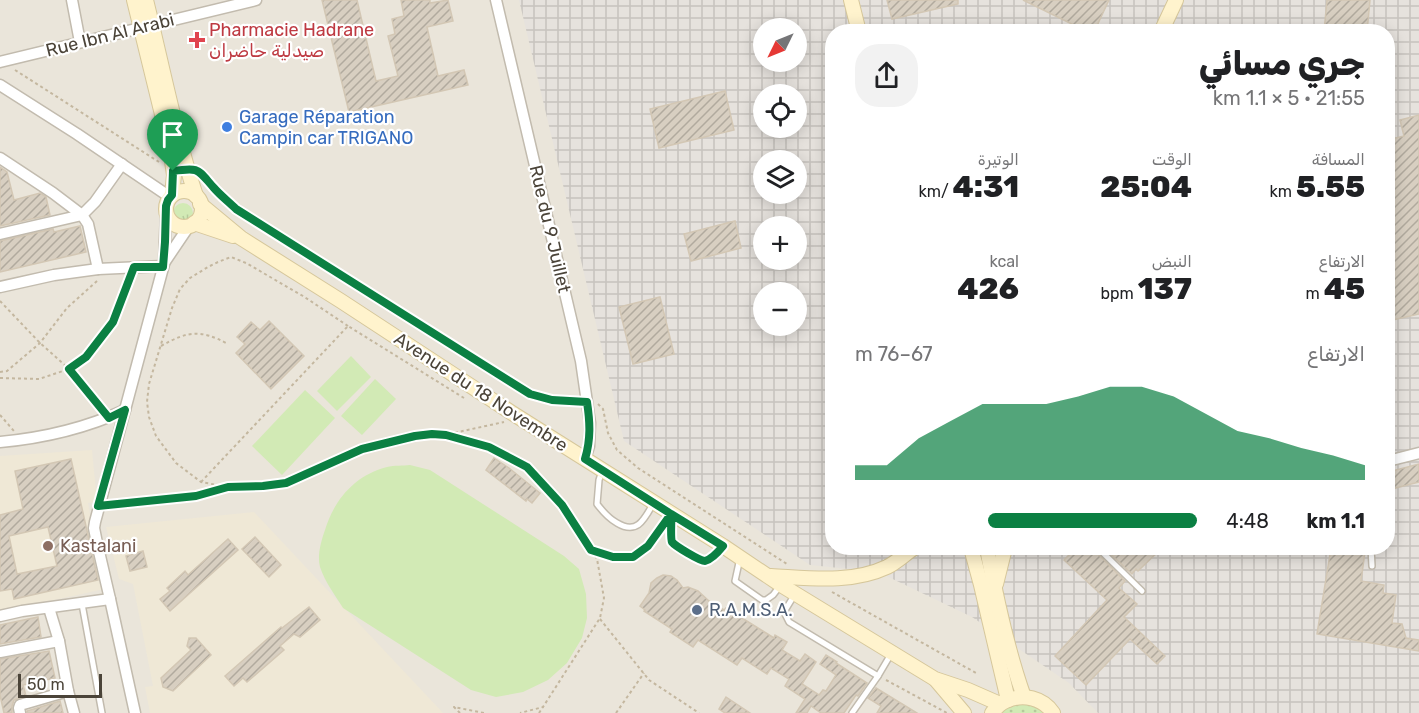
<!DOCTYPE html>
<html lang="ar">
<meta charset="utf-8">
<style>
:root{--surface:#fff;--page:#f2f2f2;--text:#202124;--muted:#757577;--accent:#0b8043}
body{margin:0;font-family:Rubik,Cairo,sans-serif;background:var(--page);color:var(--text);direction:rtl;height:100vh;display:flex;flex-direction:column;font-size:22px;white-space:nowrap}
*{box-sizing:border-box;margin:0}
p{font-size:20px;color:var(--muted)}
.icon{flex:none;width:33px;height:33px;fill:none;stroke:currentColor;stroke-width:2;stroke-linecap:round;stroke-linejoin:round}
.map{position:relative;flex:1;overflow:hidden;direction:ltr}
.drawer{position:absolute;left:825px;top:24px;width:570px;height:531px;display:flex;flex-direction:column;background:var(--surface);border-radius:24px;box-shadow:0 3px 15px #0003;direction:rtl}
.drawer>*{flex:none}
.needle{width:39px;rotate:227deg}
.tools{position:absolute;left:753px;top:18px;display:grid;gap:12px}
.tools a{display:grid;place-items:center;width:54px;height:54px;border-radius:50%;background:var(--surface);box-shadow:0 3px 15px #0003;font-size:30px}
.scale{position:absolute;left:18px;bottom:15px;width:84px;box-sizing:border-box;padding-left:6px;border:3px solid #4b4439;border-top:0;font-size:16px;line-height:21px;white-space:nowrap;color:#4b4439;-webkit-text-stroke:4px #fff;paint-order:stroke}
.pin{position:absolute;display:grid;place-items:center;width:51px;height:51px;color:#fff;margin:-62px -26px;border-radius:50% 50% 50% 0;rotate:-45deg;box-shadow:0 0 6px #0007}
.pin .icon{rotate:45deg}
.round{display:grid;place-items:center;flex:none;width:63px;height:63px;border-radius:24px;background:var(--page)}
.summary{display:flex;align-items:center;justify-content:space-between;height:102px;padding:0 30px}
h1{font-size:33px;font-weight:800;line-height:45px}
.metrics{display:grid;grid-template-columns:repeat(3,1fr);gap:9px;height:102px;padding:6px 30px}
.metrics div{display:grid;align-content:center}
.metrics b{font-size:30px;font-weight:800}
.metrics small{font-size:16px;font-weight:400}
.metrics p{font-size:16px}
.chart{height:168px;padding:12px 30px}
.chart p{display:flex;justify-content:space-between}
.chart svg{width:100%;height:108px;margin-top:6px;fill:var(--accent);opacity:.7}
ul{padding:0 30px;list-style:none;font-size:20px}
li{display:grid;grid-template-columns:96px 72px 1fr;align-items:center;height:45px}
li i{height:15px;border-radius:8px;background:var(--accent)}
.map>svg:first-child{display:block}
</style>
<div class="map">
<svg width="1419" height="713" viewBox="0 0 1419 713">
<defs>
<pattern id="industrial-grid" width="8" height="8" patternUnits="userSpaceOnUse" patternTransform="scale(1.5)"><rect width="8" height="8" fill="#e6e2dd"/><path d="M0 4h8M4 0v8" fill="none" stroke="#c7c3be"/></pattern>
<pattern id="grass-dots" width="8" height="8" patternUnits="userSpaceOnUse" patternTransform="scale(1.5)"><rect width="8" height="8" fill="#d2eab5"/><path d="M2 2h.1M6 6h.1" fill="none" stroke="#b6ca9c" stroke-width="1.8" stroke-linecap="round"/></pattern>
<pattern id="park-tufts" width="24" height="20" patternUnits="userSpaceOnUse" patternTransform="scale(1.5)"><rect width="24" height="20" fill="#d2eab5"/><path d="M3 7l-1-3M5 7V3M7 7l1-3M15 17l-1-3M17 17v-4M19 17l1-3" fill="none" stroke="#b6ca9c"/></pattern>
<pattern id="building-hatch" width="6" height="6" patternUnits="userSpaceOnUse" patternTransform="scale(1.5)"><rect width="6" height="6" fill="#d8cfc1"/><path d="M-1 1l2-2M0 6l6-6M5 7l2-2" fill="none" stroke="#b1aa9e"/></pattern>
</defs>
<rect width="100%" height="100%" fill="#f6f3ec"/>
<path fill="#eae5da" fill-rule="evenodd" d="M0,0H1419V713H0ZM764,28H796V62H764ZM832,32H1388V548H832ZM764,94H796V128H764ZM764,160H796V194H764ZM764,226H796V260H764ZM764,292H796V326H764Z"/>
<path fill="url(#industrial-grid)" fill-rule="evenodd" d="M519,0H1419V713H1098L1069,683L972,617L878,572L810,565L624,441ZM764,28H796V62H764ZM832,32H1388V548H832ZM764,94H796V128H764ZM764,160H796V194H764ZM764,226H796V260H764ZM764,292H796V326H764Z"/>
<g fill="#efe8d6">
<polygon points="92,450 97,502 88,503 104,589 0,612 0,456"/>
<polygon points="254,512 443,713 150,713 145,687 153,686 133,584 119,579 106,527"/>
</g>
<polygon fill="url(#grass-dots)" points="1017,703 1033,703 1046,713 1002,713 1009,706"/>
<circle fill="url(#park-tufts)" cx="183" cy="213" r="10"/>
<g fill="#d2eab5">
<polygon points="351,356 371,377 337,411 317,391"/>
<polygon points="375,379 396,399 362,435 341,416"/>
<polygon points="305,390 335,418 282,475 252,446"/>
<path d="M410,465L430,470L564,556L579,569L586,594L587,618L582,638L567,663L548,680L523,692L496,697L471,690L343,608C335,595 325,582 320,567C317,556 321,541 325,530C334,500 355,475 387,467C394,465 403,466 410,465Z"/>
</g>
<g fill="url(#building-hatch)" stroke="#d3c7b4" stroke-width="1.5" fill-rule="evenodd">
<polygon points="322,0 357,0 376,81 398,76 388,36 395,34 392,19 404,16 401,0 430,0 430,3 448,0 453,21 427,27 438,76 464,70 468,85 349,112"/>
<polygon points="887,0 958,0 958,4 892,19"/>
<polygon points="1023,0 1109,0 1094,32 1088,32"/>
<polygon points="1327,0 1370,0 1367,32 1324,32"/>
<polygon points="725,91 734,130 659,148 650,109"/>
<polygon points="1419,115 1419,314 1388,321 1388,262 1394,261 1388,236 1388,140 1404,136 1400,120"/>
<polygon points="0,167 7,172 14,200 40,193 46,197 50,215 0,226"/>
<polygon points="735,221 741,248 691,261 684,234"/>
<polygon points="80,226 86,252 0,272 0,241 53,229 54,232"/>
<polygon points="660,297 674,354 633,364 619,307"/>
<polygon points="269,321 304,356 271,389 236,353 245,344 237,337 251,322 260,330"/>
<polygon points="494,458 509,468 540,493 532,503 527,499 526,501 486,470"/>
<path d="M71,459L98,580L14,599L12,589L0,591V515L23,509L15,471ZM48,527L57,566L17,574L9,536Z"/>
<polygon points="1419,464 1419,482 1388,490 1388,472"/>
<polygon points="255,537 281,565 269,577 242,549"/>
<polygon points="228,539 238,550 170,611 160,599 170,591 167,588 185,571 188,575"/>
<polygon points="1076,548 1093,548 1095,551 1125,581 1119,588 1137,604 1124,617 1165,656 1157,664 1130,639 1086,685 1055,656 1107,600 1064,560"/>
<polygon points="1104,548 1162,548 1138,571 1136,569 1132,574"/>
<polygon points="1331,548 1365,552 1361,581 1384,585 1383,593 1396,595 1392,623 1402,624 1406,638 1419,640 1419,651 1317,634"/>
<polygon points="143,551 147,567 130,571 126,556"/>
<polygon points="663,575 671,576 677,580 683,588 688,587 698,591 709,601 724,610 726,608 774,638 775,635 787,642 782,650 800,661 805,654 816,662 802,684 819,695 823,690 826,691 836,675 820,664 826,655 837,662 836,663 867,683 858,696 856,695 844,713 821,713 811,706 807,713 796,713 805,699 785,686 789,679 771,668 767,674 742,658 737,665 698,640 693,647 670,632 672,629 644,611 645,610 640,606 649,593 651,583 657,578"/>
<polygon points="309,607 320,620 300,637 294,634 280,646 284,650 247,682 243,678 234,686 225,676 281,627 282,628"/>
<polygon points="38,617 41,637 0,644 0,625"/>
<polygon points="189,638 196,638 211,655 173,691 163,687 161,678 191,650 187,646"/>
<polygon points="49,651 55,678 23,685 26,696 14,700 12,706 12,713 4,713 0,695 0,659"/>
<polygon points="876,688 917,713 877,713 881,706 868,698"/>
<polygon points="726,697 750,713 725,713 719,709"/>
<polygon points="60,701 63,713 27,713 27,711"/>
</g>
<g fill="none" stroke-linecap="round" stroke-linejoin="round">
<g stroke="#c2bbae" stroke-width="8">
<g id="lane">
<path d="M602,471L599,480L597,504C603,512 608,518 617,523C637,535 644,520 653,504"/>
<path d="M671,516V540C676,546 698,562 706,560C712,558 718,551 722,547"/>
<polyline points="1098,548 1142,591"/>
<polyline points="1371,548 1372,566"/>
<polyline points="740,558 735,581 762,600 766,600 773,595 780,586"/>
<polyline points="795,594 784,612 789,622 878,676"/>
<polyline points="82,604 102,713"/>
<polyline points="852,713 878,676 891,654"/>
</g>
</g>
<g stroke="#c2bbae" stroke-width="13">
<g id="street">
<polyline points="72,0 80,42"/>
<polyline points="496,0 581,361 590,423 589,446 585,459"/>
<polyline points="0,62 256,0"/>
<polyline points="0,85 77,134 170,197"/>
<polyline points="0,158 53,193 82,215 88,224 98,269"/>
<polyline points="0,234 82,215 95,202 122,164"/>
<polyline points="164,263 189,226"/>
<polyline points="0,287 54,275 98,269 163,266"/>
<path d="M0,442C44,438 86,428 125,410"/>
<polyline points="1388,461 1419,453"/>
<polyline points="110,599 135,713"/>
<polyline points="49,608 59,641 68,691 74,713"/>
<polyline points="0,616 22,611 110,599 97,543 94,528 95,522 164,264 166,213"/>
<polyline points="0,652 59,641"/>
<polyline points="20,713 19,708 20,705 68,691"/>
</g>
</g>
<g stroke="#d6c79b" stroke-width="16">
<g id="secondary">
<polyline points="134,0 170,147 174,175 172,195"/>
<path d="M146,0C162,65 175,132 196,196"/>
<polyline points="851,0 859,32"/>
<polyline points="1161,32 1176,0"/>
<circle cx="184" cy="209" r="18"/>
<polyline points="200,204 241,238 341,301 512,413 723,546 781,585 935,679 968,690 1000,704"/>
<polyline points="194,223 233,236"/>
<polyline points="971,548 981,585 1008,700"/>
<path d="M987,548C996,598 1007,649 1024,697"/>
<path d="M771,576C809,578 851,584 887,567C897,562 905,554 914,548"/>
<polyline points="996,584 1005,548"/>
<polyline points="936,680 964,713"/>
<path d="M992,713C996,708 1000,703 1006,701C1023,693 1043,698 1053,713"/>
</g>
</g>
<g stroke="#c4b79f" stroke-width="2" stroke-dasharray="3 3" stroke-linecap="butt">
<polyline points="15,70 159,162"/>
<polyline points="203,174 215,189 236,209 530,394 552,400 577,402"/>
<polyline points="0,301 40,343 69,369 101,409"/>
<polyline points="348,326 303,296 246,263 231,257 218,262 208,267 190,278 180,289 172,308 149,384 147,402 149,417 156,436 176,463 201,482 228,487 263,486 286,483 362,449 415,436 432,434 446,435 489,447 527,467 562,505 597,559 604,598 600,618 543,707 520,713"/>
<path d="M161,346C188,331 200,329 228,344"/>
<polyline points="0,372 7,371 40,343 67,308 98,280"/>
<polyline points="0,378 39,379 69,369 86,357 113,322 130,278"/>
<polyline points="598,404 603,409 608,433 617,450 638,468 787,564"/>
<polyline points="0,415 14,431"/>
<polyline points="449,434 504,422"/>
<polyline points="201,482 348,326 464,398"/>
<polyline points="110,505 196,496 226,488"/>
<path d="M591,550C632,563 638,561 663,525"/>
<polyline points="832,592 976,673"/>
<polyline points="600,619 649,680 699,713"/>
<polyline points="886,680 947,713"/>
<polyline points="460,713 454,707 484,713"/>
<polyline points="539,713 543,707"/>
<polyline points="616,713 644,673"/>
</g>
<use href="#lane" stroke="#fff" stroke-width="5"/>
<use href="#street" stroke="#fff" stroke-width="10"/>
<use href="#secondary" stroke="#fff3cd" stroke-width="14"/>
</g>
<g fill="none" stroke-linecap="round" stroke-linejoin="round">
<g stroke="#fff" stroke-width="12">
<path id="route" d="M173,171L172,195L168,200L166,206L165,242L163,267H134L113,322L86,357L69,369L109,418L125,410L98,506L196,496L228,487L263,486L286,483L362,449L415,436L432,434L446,435L489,447L527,467L562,505L591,550L613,557H633L648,546L671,514L723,546C719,551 712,559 705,561C700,561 675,546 672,542C670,537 672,520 671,514L585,459C591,439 590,422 587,402L552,400L530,394L236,209C229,202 221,196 214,188C197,169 200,167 173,171"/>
</g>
<use href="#route" stroke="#0b8043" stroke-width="8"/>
</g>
<path fill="#e0444e" stroke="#fff" stroke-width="2" d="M194 31h6v6h6v6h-6v6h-6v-6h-6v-6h6z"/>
<circle fill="#3f7fe0" stroke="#fff" stroke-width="2" cx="227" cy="127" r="6"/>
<circle fill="#8d6e63" stroke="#fff" stroke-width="2" cx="48" cy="546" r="6"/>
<circle fill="#5c6f8a" stroke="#fff" stroke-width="2" cx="697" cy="610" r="6"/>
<g text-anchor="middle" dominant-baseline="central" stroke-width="4.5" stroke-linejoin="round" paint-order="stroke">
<g font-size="18" fill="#be3a42" stroke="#fff" text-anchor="start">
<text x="209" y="30">Pharmacie Hadrane<tspan x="209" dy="21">صيدلية حاضران</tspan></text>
</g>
<g font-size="18" fill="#4b4439" stroke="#fff">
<text transform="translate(110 35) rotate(-14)">Rue Ibn Al Arabi</text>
<text transform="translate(550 229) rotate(77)">Rue du 9 Juillet</text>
<text transform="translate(481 392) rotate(33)">Avenue du 18 Novembre</text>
</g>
<g font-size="18" fill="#366cbe" stroke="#fff" text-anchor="start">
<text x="239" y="117">Garage Réparation<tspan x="239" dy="21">Campin car TRIGANO</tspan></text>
</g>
<g font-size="18" fill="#785e54" stroke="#fff" text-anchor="start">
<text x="60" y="546">Kastalani</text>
</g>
<g font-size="18" fill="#4e5e75" stroke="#fff" text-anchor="start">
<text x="709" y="610">R.A.M.S.A.</text>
</g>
</g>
</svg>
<div class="tools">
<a><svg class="needle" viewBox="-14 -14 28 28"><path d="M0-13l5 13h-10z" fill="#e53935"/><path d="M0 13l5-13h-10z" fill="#757577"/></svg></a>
<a><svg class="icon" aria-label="locate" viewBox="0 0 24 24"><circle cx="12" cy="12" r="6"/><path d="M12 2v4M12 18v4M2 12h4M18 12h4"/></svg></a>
<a><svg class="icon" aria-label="layers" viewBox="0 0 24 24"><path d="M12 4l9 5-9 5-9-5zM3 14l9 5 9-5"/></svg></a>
<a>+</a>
<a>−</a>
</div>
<div class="scale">50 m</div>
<div class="pin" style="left:173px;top:171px;background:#1e9e55"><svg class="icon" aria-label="arrive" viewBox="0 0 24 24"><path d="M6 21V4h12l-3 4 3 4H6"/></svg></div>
<section class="drawer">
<div class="summary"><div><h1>جري مسائي</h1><p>21:55 · 5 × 1.1 km</p></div><a class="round"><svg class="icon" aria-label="share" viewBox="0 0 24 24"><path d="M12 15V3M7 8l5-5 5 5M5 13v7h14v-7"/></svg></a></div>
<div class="metrics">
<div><p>المسافة</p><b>5.55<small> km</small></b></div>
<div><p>الوقت</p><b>25:04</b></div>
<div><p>الوتيرة</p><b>4:31<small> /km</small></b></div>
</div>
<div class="metrics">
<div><p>الارتفاع</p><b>45<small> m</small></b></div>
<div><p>النبض</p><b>137<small> bpm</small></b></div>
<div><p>kcal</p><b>426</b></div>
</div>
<div class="chart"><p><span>الارتفاع</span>67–76 m</p>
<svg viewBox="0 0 160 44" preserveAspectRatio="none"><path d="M0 44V38L10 38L20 27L30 20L40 13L50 13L60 13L70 10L80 6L90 6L100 10L110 17L120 24L130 27L140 31L150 34L160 38V44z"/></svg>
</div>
<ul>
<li><b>1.1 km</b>4:48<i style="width:61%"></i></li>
</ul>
</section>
</div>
